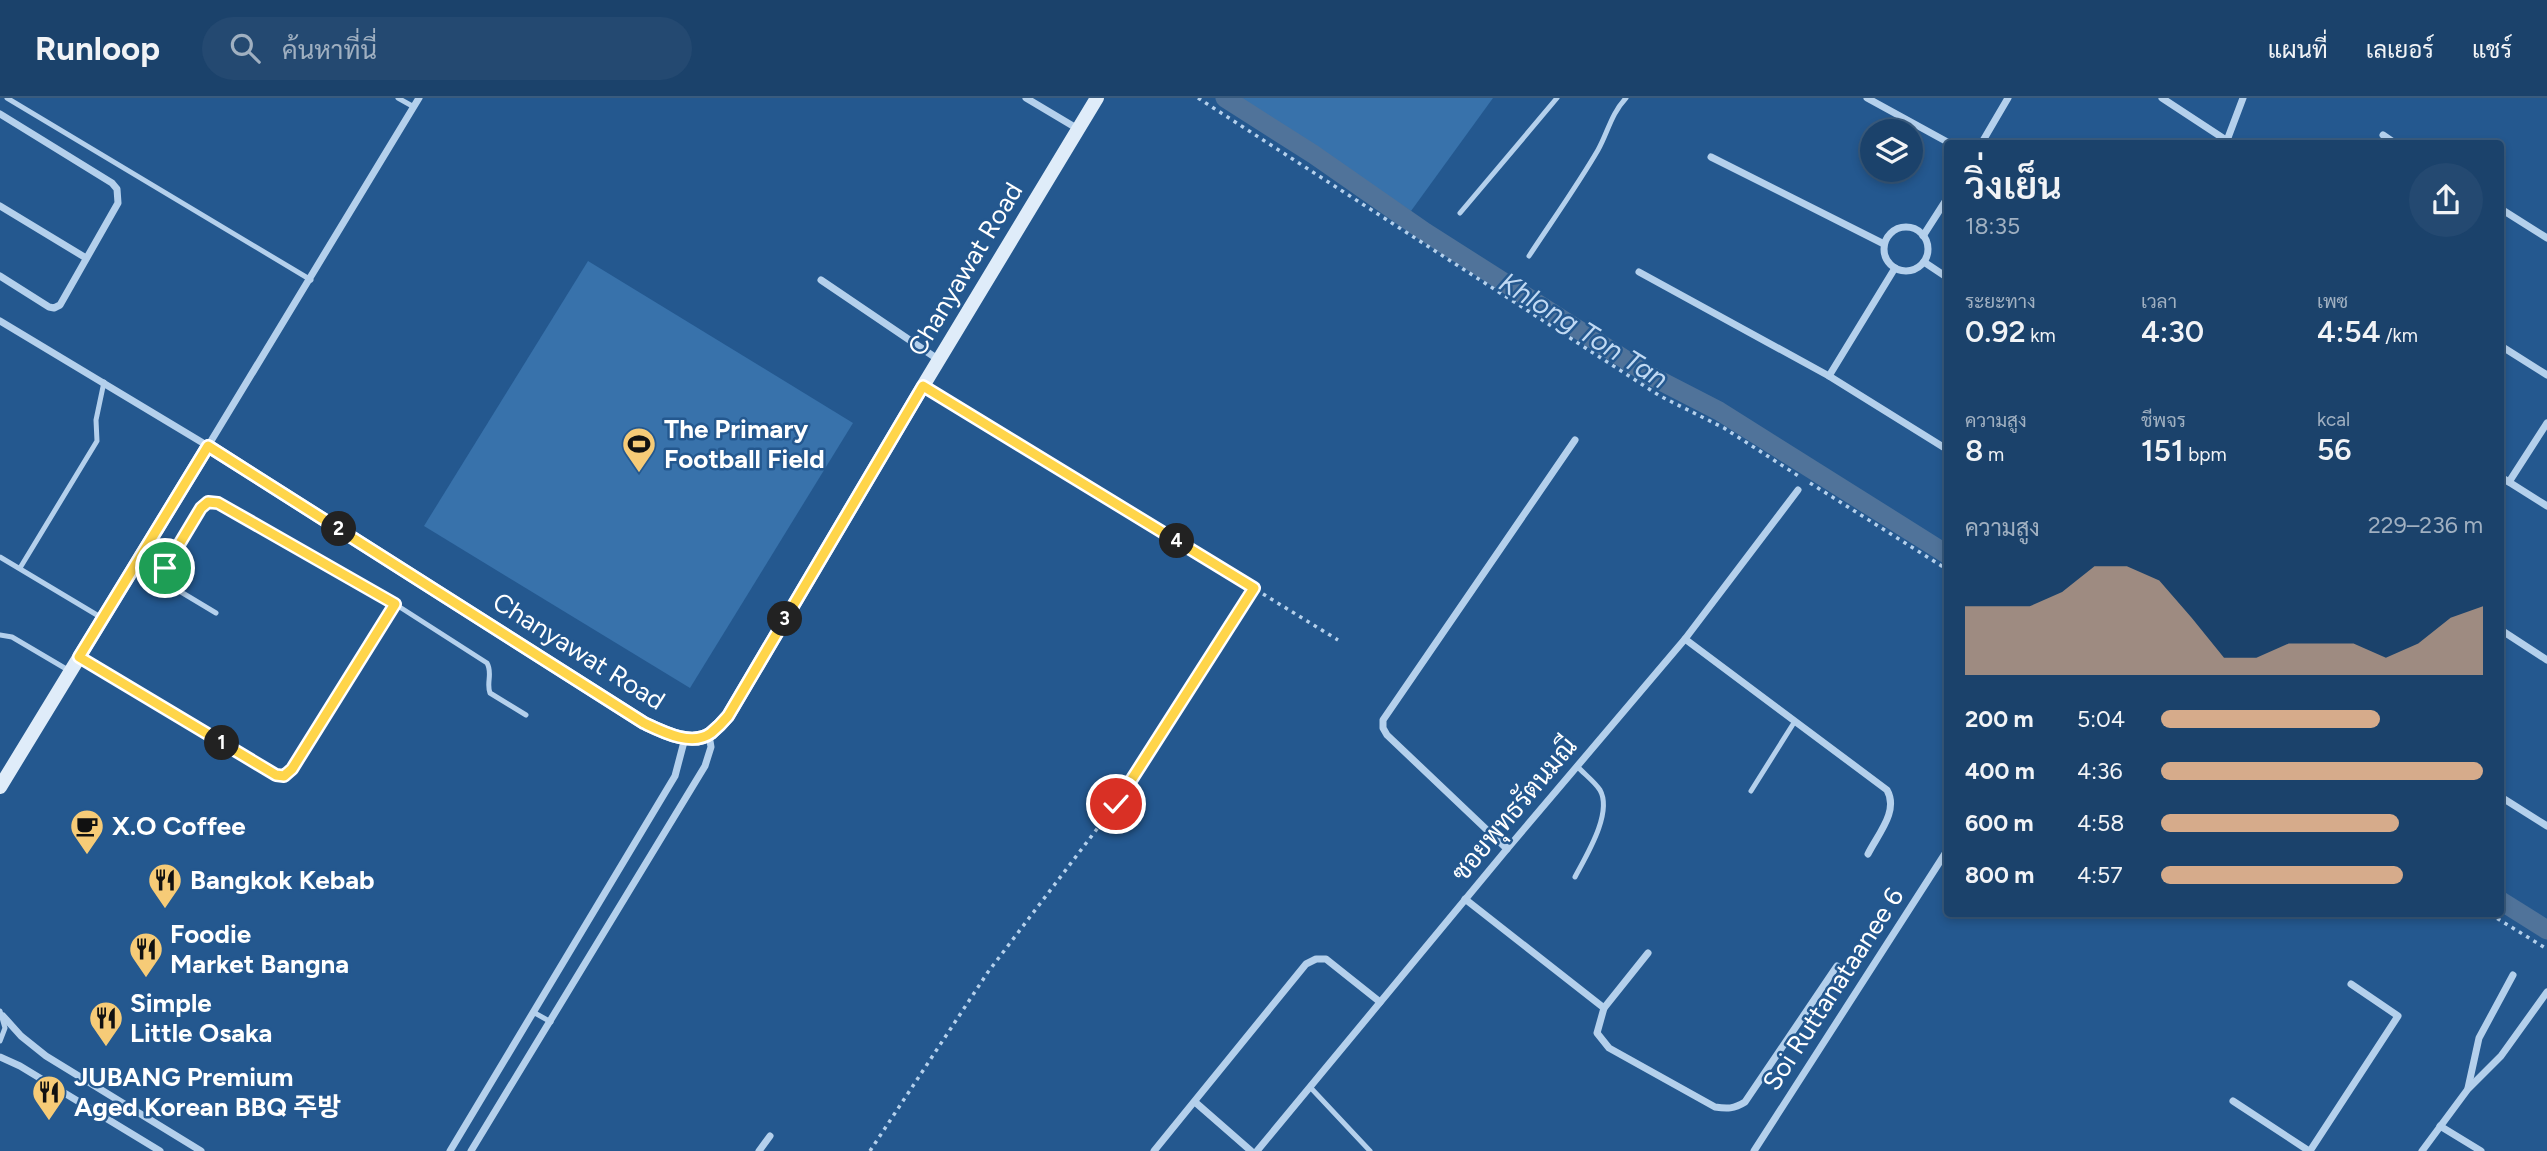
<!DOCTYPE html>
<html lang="th">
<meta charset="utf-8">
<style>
:root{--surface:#1b426b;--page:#244971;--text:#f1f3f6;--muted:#a0b0c1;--line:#395b7e;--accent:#d6ab8b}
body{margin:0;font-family:Figtree,"Noto Sans KR",Sarabun,sans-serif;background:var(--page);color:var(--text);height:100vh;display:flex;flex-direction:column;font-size:26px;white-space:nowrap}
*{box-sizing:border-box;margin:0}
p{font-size:23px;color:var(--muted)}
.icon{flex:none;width:38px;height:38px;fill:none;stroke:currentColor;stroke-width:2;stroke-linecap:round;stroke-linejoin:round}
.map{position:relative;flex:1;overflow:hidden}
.side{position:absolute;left:1944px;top:42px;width:560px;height:777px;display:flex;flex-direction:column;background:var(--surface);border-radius:7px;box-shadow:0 4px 10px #0003,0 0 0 2px var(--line)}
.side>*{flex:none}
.buttons{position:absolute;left:1860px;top:21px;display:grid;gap:14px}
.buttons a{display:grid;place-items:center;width:63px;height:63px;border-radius:50%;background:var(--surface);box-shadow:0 4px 10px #0003,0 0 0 2px var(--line);font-size:35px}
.pin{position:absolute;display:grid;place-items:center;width:60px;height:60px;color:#fff;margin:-30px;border:4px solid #fff;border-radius:50%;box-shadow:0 2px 7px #0007}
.km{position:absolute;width:35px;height:35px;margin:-18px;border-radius:50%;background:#222;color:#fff;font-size:19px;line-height:35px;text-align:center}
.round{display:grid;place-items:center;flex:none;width:74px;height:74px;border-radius:37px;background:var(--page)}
.summary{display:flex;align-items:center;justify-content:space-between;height:119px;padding:0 21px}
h1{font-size:38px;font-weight:600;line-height:52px}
.metrics{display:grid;grid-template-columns:repeat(3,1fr);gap:10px;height:119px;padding:7px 21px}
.metrics div{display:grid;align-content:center}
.metrics b{font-size:30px;font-weight:600}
.metrics small{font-size:19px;font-weight:400}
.metrics p{font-size:19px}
.chart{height:196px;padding:14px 21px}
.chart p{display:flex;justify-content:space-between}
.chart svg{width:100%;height:126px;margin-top:7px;fill:var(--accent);opacity:.7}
ul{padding:0 21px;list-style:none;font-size:23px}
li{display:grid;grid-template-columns:112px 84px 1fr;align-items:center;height:52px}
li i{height:18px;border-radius:9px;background:var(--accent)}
header{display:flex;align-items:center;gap:42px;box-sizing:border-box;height:98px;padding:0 35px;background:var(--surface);border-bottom:2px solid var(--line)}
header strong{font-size:33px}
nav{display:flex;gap:38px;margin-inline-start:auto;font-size:24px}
.search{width:490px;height:63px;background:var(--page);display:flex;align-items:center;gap:18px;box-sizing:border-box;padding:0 24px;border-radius:38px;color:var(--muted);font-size:26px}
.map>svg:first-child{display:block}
</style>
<header>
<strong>Runloop</strong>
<div class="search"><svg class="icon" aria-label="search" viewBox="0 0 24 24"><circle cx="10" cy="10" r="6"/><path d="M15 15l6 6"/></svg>ค้นหาที่นี่</div>
<nav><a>แผนที่</a><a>เลเยอร์</a><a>แชร์</a></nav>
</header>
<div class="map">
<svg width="2547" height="1053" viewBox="0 0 2547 1053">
<rect width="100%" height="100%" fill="#24588f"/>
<g fill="#3872ab">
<polygon points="1237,0 1493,0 1411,113"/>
<polygon points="588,163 853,325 690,590 424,428"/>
</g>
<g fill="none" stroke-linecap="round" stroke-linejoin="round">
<g stroke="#50739a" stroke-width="19">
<polyline points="1225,0 1313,56 1425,134 1651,278 1719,313 1948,457"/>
<polyline points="2501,803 2547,832"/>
</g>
<g stroke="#b4d0ec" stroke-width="3.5" stroke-dasharray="3.5 5" stroke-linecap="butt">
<polyline points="1198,0 1660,298 1724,330 1800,379"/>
<polyline points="937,296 1338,542"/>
<polyline points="1810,385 1948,472"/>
<polyline points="2490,816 2547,851"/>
<polyline points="870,1053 988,874 1116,706 1254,490"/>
</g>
<g stroke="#b4d0ec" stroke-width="5">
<polyline points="7,0 311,182"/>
<polyline points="398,0 414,9"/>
<polyline points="1460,115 1557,0"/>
<path d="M1529,158C1552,123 1577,88 1598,52C1608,34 1611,16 1626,0"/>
<polyline points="0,459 102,520"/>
<polyline points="20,470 97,343 96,322 104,284"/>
<path d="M216,515L166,485L163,480L165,470L201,409L208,404L218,406L395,506L487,565C493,575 486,585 490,595L526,617"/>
<polyline points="0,537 12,539 68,572"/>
<polyline points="79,559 264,671 284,678 292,671 395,506"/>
<polyline points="1751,693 1795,623"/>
<path d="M1575,779C1586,758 1613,715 1600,692C1594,683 1584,676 1577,668"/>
<polyline points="0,913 5,930 0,943"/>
<polyline points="533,914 551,924"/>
<polyline points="1310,989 1370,1053"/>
</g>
<g stroke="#b4d0ec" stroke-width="7">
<polyline points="1026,0 1078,31"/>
<polyline points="1867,0 1951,46"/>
<polyline points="2162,0 2232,46"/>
<polyline points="0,16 112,85 117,91 118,105 60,207 54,210 49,209 0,178"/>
<polyline points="2383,37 2396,46"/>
<polyline points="2226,45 2243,0"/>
<polyline points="1981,46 2008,0"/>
<polyline points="1711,59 1884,146"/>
<polyline points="0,108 86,160"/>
<polyline points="2501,111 2547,140"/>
<circle cx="1906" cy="151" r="22"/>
<polyline points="1923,138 1948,99"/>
<polyline points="1924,164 1948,180"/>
<polyline points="1639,174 1829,278 1948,352"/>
<polyline points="821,182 939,262"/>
<polyline points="0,223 208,348 419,0"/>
<polyline points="2501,248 2547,277"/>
<polyline points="1829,278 1895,170"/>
<polyline points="2501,379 2547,408"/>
<polyline points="2509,384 2547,325"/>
<polyline points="2501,532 2547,562"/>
<path d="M1685,541L1887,692C1899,713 1878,736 1868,756"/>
<polyline points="2501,699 2547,728"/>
<polyline points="1507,751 1387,637 1383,630 1383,622 1575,342"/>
<polyline points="1465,801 1604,910"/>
<path d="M1648,855L1604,910L1597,935L1609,950L1715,1009C1727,1011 1734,1011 1745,1004L1837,868"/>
<polyline points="3,918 21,938 46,958 201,1053"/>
<polyline points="0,959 20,968 160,1053"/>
<polyline points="2468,990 2479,940 2513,877"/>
<polyline points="2233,1003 2309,1053"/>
<polyline points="1195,1004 1251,1053"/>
<polyline points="2440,1028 2481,1053"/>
<polyline points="450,1053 675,678 685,640"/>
<polyline points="471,1053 705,668 711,649 709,637"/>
<polyline points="759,1053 770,1038"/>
<polyline points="1154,1053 1306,866 1316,861 1326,861 1380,904"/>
<polyline points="1257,1053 1507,751 1685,541 1798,392"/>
<polyline points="1754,1053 1948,751"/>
<polyline points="2310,1053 2398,918 2351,886"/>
<polyline points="2422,1053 2468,991 2501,958 2547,894"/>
</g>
<path stroke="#dfecf9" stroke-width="14" d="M0,689L208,348L644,625C663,634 692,649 711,635C717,630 723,624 728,618L923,288L1097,0"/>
</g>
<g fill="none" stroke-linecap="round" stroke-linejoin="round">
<g stroke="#fff" stroke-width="14">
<path id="route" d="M165,470L201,410L208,404L218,405L395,506L292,671L284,678L276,677L79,559L208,348L644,625C663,634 692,649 711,635C717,630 723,624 728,618L923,288L1254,490L1116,706"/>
</g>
<use href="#route" stroke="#ffd54a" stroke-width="9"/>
</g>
<defs>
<g id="stadium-pin" transform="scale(1.75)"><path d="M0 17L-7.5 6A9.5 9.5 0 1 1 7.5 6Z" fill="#f6cb77" stroke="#24588f"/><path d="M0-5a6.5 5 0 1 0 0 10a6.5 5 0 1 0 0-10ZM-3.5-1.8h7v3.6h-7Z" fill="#111"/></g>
<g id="cafe-pin" transform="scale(1.75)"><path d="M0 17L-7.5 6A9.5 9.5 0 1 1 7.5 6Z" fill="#f6cb77" stroke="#24588f"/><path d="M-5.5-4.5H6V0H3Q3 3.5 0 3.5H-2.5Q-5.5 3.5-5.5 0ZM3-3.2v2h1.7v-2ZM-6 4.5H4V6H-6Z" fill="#111"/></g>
<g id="restaurant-pin" transform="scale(1.75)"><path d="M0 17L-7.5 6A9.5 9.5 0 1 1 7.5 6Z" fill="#f6cb77" stroke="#24588f"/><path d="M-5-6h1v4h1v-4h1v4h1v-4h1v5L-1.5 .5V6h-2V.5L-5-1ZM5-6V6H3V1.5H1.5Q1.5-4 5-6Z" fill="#111"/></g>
</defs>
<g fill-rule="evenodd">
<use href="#stadium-pin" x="639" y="346"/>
<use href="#cafe-pin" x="87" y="728"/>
<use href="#restaurant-pin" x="165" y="782"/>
<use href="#restaurant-pin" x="146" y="851"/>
<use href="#restaurant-pin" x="106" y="920"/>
<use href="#restaurant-pin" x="49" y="994"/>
</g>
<g text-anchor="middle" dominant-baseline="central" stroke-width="5" stroke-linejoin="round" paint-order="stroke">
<g font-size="26" fill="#fff" stroke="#24588f">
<text transform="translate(965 171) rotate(-59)">Chanyawat Road</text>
<text transform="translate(579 553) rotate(32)">Chanyawat Road</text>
<text transform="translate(1514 711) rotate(-50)">ซอยพุทธรัตนมณี</text>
<text transform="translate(1833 891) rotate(-57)">Soi Ruttanataanee 6</text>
</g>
<g font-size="26" font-weight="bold" fill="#fff" stroke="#24588f" text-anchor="start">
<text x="664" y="331">The Primary<tspan x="664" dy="30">Football Field</tspan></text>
<text x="112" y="728">X.O Coffee</text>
<text x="190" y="782">Bangkok Kebab</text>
<text x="170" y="836">Foodie<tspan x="170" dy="30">Market Bangna</tspan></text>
<text x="130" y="905">Simple<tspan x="130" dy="30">Little Osaka</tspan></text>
<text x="74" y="979">JUBANG Premium<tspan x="74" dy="30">Aged Korean BBQ 주방</tspan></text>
</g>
<g font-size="28" font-style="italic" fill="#c0d9f3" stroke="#24588f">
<text transform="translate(1584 232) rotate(32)">Khlong Ton Tan</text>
</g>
</g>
</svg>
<div class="buttons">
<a><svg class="icon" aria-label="layers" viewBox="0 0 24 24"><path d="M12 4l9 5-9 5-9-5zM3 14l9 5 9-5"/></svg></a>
</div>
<div class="pin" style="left:165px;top:470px;background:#1e9e55"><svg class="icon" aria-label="arrive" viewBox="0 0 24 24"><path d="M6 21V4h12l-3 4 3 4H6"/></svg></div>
<div class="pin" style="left:1116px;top:706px;background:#d93025"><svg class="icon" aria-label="check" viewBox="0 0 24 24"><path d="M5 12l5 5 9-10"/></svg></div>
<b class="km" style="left:222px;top:645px">1</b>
<b class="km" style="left:339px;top:431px">2</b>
<b class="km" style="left:785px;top:521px">3</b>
<b class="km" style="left:1177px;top:443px">4</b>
<section class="side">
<div class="summary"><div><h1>วิ่งเย็น</h1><p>18:35</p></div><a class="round"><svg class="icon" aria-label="share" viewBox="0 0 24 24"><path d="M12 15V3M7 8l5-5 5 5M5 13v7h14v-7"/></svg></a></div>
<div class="metrics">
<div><p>ระยะทาง</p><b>0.92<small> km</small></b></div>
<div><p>เวลา</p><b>4:30</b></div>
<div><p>เพซ</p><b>4:54<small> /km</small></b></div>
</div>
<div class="metrics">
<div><p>ความสูง</p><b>8<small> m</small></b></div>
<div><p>ชีพจร</p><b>151<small> bpm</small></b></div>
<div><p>kcal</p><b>56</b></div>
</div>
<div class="chart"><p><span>ความสูง</span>229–236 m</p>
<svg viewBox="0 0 160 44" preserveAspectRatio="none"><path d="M0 44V20L10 20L20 20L30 15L40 6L50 6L60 11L70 24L80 38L90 38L100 33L110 33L120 33L130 38L140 33L150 24L160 20V44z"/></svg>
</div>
<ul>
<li><b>200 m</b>5:04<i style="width:68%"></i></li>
<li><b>400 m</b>4:36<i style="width:100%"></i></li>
<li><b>600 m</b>4:58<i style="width:74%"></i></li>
<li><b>800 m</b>4:57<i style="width:75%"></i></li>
</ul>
</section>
</div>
